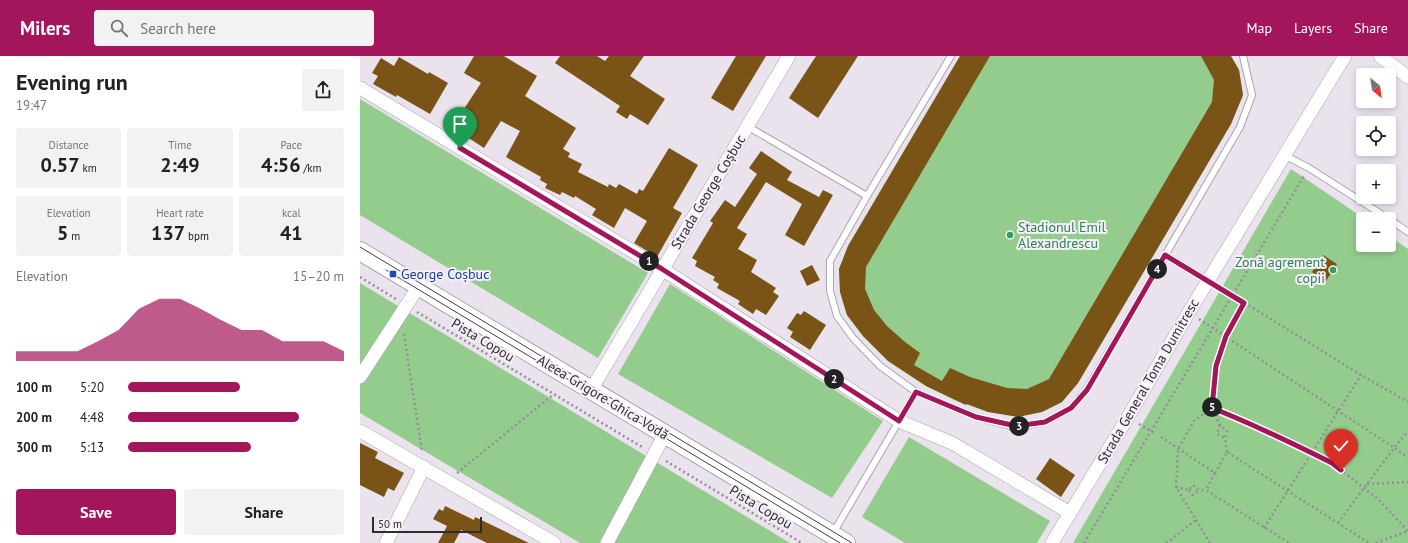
<!DOCTYPE html>
<meta charset="utf-8">
<style>
:root{--surface:#fff;--page:#f2f2f2;--text:#202124;--muted:#757577;--accent:#a3165c}
body{margin:0;font-family:"PT Sans",sans-serif;background:var(--page);color:var(--text);height:100vh;display:flex;flex-direction:column;font-size:15px;white-space:nowrap}
*{box-sizing:border-box;margin:0}
p{font-size:13px;color:var(--muted)}
.icon{flex:none;width:22px;height:22px;fill:none;stroke:currentColor;stroke-width:2;stroke-linecap:round;stroke-linejoin:round}
.map{position:relative;flex:1;overflow:hidden}
.sheet{display:flex;flex-direction:column;background:var(--surface);width:360px}
.sheet>*{flex:none}
.needle{width:26px;rotate:151deg}
.fabs{position:absolute;left:996px;top:12px;display:grid;gap:8px}
.fabs a{display:grid;place-items:center;width:40px;height:40px;border-radius:4px;background:var(--surface);box-shadow:0 2px 6px #0003;font-size:20px}
.scale{position:absolute;left:12px;bottom:10px;width:110px;box-sizing:border-box;padding-left:4px;border:2px solid #2f2c30;border-top:0;font-size:11px;line-height:14px;white-space:nowrap;color:#2f2c30;-webkit-text-stroke:3px #f7effa;paint-order:stroke}
.pin{position:absolute;display:grid;place-items:center;width:34px;height:34px;color:#fff;margin:-41px -17px;border-radius:50% 50% 50% 0;rotate:-45deg;box-shadow:0 0 4px #0007}
.pin .icon{rotate:45deg}
.km{position:absolute;width:20px;height:20px;margin:-10px;border-radius:50%;background:#222;color:#fff;font-size:11px;line-height:20px;text-align:center}
.round{display:grid;place-items:center;flex:none;width:42px;height:42px;border-radius:4px;background:var(--page)}
.overview{display:flex;align-items:center;justify-content:space-between;height:68px;padding:0 16px}
h1{font-size:22px;font-weight:600;line-height:30px}
.stats{display:grid;grid-template-columns:repeat(3,1fr);gap:6px;height:68px;padding:4px 16px}
.stats div{display:grid;align-content:center;border-radius:4px;background:var(--page);text-align:center}
.stats b{font-size:20px;font-weight:600}
.stats small{font-size:11px;font-weight:400}
.stats p{font-size:11px}
.chart{height:112px;padding:8px 16px}
.chart p{display:flex;justify-content:space-between}
.chart svg{width:100%;height:72px;margin-top:4px;fill:var(--accent);opacity:.7}
.action{display:flex;gap:8px;margin-top:auto;padding:8px 16px}
.action a{flex:1;height:46px;border-radius:4px;background:var(--accent);color:#fff;font-size:16px;font-weight:600;line-height:46px;text-align:center}
.action a+a{background:var(--page);color:var(--text)}
ul{padding:0 16px;list-style:none;font-size:13px}
li{display:grid;grid-template-columns:64px 48px 1fr;align-items:center;height:30px}
li i{height:10px;border-radius:5px;background:var(--accent)}
header{display:flex;align-items:center;gap:24px;box-sizing:border-box;height:56px;padding:0 20px;background:var(--accent);color:#fff}
header strong{font-size:19px}
nav{display:flex;gap:22px;margin-inline-start:auto;font-size:14px}
.search{width:280px;height:36px;background:var(--page);display:flex;align-items:center;gap:10px;box-sizing:border-box;padding:0 14px;border-radius:4px;color:var(--muted);font-size:15px}
main{display:flex;flex:1;min-height:0}
.map>svg:first-child{display:block}
</style>
<header>
<strong>Milers</strong>
<div class="search"><svg class="icon" aria-label="search" viewBox="0 0 24 24"><circle cx="10" cy="10" r="6"/><path d="M15 15l6 6"/></svg>Search here</div>
<nav><a>Map</a><a>Layers</a><a>Share</a></nav>
</header>
<main>
<section class="sheet">
<div class="overview"><div><h1>Evening run</h1><p>19:47</p></div><a class="round"><svg class="icon" aria-label="share" viewBox="0 0 24 24"><path d="M12 15V3M7 8l5-5 5 5M5 13v7h14v-7"/></svg></a></div>
<div class="stats">
<div><p>Distance</p><b>0.57<small> km</small></b></div>
<div><p>Time</p><b>2:49</b></div>
<div><p>Pace</p><b>4:56<small> /km</small></b></div>
</div>
<div class="stats">
<div><p>Elevation</p><b>5<small> m</small></b></div>
<div><p>Heart rate</p><b>137<small> bpm</small></b></div>
<div><p>kcal</p><b>41</b></div>
</div>
<div class="chart"><p><span>Elevation</span>15–20 m</p>
<svg viewBox="0 0 160 44" preserveAspectRatio="none"><path d="M0 44V38L10 38L20 38L30 38L40 32L50 25L60 12L70 6L80 6L90 12L100 19L110 25L120 25L130 32L140 32L150 32L160 38V44z"/></svg>
</div>
<ul>
<li><b>100 m</b>5:20<i style="width:52%"></i></li>
<li><b>200 m</b>4:48<i style="width:79%"></i></li>
<li><b>300 m</b>5:13<i style="width:57%"></i></li>
</ul>
<div class="action"><a>Save</a><a>Share</a></div>
</section>
<div class="map">
<svg width="1048" height="487" viewBox="0 0 1048 487">
<rect width="100%" height="100%" fill="#eae2ed"/>
<g fill="#93cc8d">
<polygon points="600,0 871,0 879,14 883,39 871,68 718,327 702,346 682,356 628,356 594,344 566,330 528,305 503,280 487,259 480,236 479,213 488,190"/>
<polygon points="0,43 288,217 238,302 0,159"/>
<polygon points="931,113 1005,163 1003,163 1003,189 1029,189 1029,180 1048,193 1048,487 713,487"/>
<polygon points="0,227 430,487 220,487 0,357"/>
<polygon points="310,228 523,365 472,442 258,318"/>
<polygon points="549,381 690,465 677,487 545,487 502,461"/>
</g>
<g fill="#7a5417">
<polygon points="114,0 144,0 177,20 165,40 216,72 203,93 210,97 208,101 222,108 218,116 248,131 249,128 256,132 259,128 277,138 279,133 283,135 309,92 338,109 313,152 322,157 297,201 274,187 287,165 265,152 254,172 232,159 236,153 215,140 214,142 202,136 200,139 185,132 187,128 180,124 181,121 146,101 160,75 141,65 124,92 92,71 121,27 104,17"/>
<polygon points="200,0 237,0 245,5 249,0 284,0 270,20 305,43 288,69 270,58 267,63 256,56 260,50 195,7"/>
<polygon points="376,0 406,0 373,55 351,42"/>
<polygon points="456,0 498,0 458,62 429,42"/>
<polygon points="600,0 630,0 506,211 505,233 514,254 527,270 545,286 560,297 554,309 582,325 590,312 610,321 647,332 667,333 689,323 852,46 854,24 841,0 871,0 879,14 883,39 871,68 718,327 702,346 682,356 658,361 628,356 607,348 606,349 566,330 528,305 503,280 487,259 480,236 479,213 488,190"/>
<polygon points="39,1 68,18 69,16 88,27 70,58 37,39 36,41 13,28 18,20 12,17 21,2 34,10"/>
<polygon points="401,95 432,116 427,124 459,141 463,134 473,139 444,190 425,179 442,148 406,126 377,172 387,178 378,193 397,204 391,216 416,232 413,236 419,240 406,259 396,253 393,258 378,248 380,245 357,232 359,228 353,224 355,221 335,210 337,205 332,202 353,167 350,165 365,144 375,151 397,118 389,112"/>
<polygon points="963,199 977,208 966,225 952,216"/>
<polygon points="452,209 460,224 447,230 440,215"/>
<polygon points="444,255 466,269 450,294 430,281 433,276 427,272 437,257 441,259"/>
<polygon points="0,387 18,396 15,402 44,417 34,435 28,432 24,441 0,429"/>
<polygon points="690,402 715,419 701,441 676,423"/>
<polygon points="85,450 114,464 115,461 169,487 127,487 101,474 94,487 78,487 87,470 73,463 79,453 83,455"/>
</g>
<g fill="none" stroke-linecap="round" stroke-linejoin="round">
<g stroke="#aba4ae" stroke-width="8">
<g id="lane">
<polyline points="591,0 507,140 470,205 470,235 477,260 493,282 520,310 556,336 616,361 656,371 685,366 711,352 727,333 880,71 892,39 883,0"/>
<polyline points="387,70 507,140"/>
<polyline points="924,99 949,112 1029,163"/>
<polyline points="1029,163 1048,176"/>
<polyline points="805,199 848,225"/>
<polyline points="473,477 556,336"/>
</g>
</g>
<g stroke="#aba4ae" stroke-width="14">
<g id="street">
<polyline points="1020,0 1048,21"/>
<polyline points="0,32 302,213 539,365 592,387 710,457"/>
<polyline points="0,321 59,230"/>
<polyline points="231,334 429,0"/>
<polyline points="0,375 194,487"/>
<polyline points="26,487 64,411"/>
<polyline points="247,487 305,378"/>
<polyline points="692,487 768,361 829,256 985,0"/>
</g>
</g>
<g stroke="#aba4ae" stroke-width="20">
<polyline id="secondary" points="0,195 486,487"/>
</g>
<g stroke="#948e96" stroke-width="2.5" stroke-dasharray="2 3" stroke-linecap="butt">
<polyline points="0,221 36,243"/>
<polyline points="859,231 1001,319 1048,346"/>
<polyline points="57,256 282,391"/>
<polyline points="839,263 1048,401"/>
<polyline points="44,278 62,396"/>
<polyline points="779,368 794,377"/>
<polyline points="860,369 857,378 865,382"/>
<polyline points="801,381 855,417 846,434 929,487"/>
<polyline points="867,396 865,382 867,375 860,369 852,352 856,310 866,280 884,247"/>
<polyline points="306,405 442,487"/>
<polyline points="97,417 194,338"/>
<polyline points="855,417 867,396 1009,487"/>
<polyline points="1007,428 1048,426"/>
<polyline points="816,431 829,434 833,429 839,434 846,434"/>
<polyline points="829,434 833,439 839,434"/>
<polyline points="978,467 1034,392 1048,375"/>
<polyline points="904,472 1001,319"/>
<polyline points="724,487 944,120"/>
<polyline points="806,487 836,464"/>
<polyline points="850,487 816,431 818,393 834,365 852,352 881,364 972,407 1018,443 1048,475"/>
<polyline points="1016,487 1048,475"/>
</g>
<use href="#lane" stroke="#fff" stroke-width="6"/>
<use href="#street" stroke="#fff" stroke-width="13"/>
<use href="#secondary" stroke="#fff" stroke-width="18"/>
<g stroke="#423f43" stroke-width="1">
<polyline points="0,191 492,487"/>
<polyline points="26,214 480,487"/>
</g>
</g>
<g fill="none" stroke-linecap="round" stroke-linejoin="round">
<g stroke="#fff" stroke-width="8">
<path id="route" d="M100,92L302,213L539,365L556,336L616,361L656,370L685,366L711,352L727,334L805,199L884,247L866,280L856,310L852,352C893,368 932,387 972,407L981,414"/>
</g>
<use href="#route" stroke="#a3165c" stroke-width="5"/>
</g>
<g fill="#2e9e5b" stroke="#f7effa" stroke-width="1.5">
<circle cx="650" cy="179" r="4"/>
<circle cx="973" cy="214" r="4"/>
</g>
<rect fill="#1a4fb4" stroke="#f7effa" stroke-width="1.5" x="29" y="214" width="8" height="8" rx="2"/>
<g text-anchor="middle" dominant-baseline="central" stroke-width="4" stroke-linejoin="round" paint-order="stroke">
<g font-size="14" fill="#2f2c30" stroke="#f7effa">
<text transform="translate(348 136) rotate(-59)">Strada George Coșbuc</text>
<text transform="translate(123 284) rotate(31)">Pista Copou</text>
<text transform="translate(788 325) rotate(-60)">Strada General Toma Dumitresc</text>
<text transform="translate(243 341) rotate(31)">Aleea Grigore Ghica Vodă</text>
<text transform="translate(401 451) rotate(31)">Pista Copou</text>
</g>
<g font-size="14" fill="#27864d" stroke="#f7effa" text-anchor="start">
<text x="658" y="171">Stadionul Emil<tspan x="658" dy="16">Alexandrescu</tspan></text>
<text x="965" y="206" text-anchor="end">Zonă agrement<tspan x="965" dy="16">copii</tspan></text>
</g>
<g font-size="14" fill="#164399" stroke="#f7effa" text-anchor="start">
<text x="41" y="218">George Coșbuc</text>
</g>
</g>
</svg>
<div class="fabs">
<a><svg class="needle" viewBox="-14 -14 28 28"><path d="M0-13l5 13h-10z" fill="#e53935"/><path d="M0 13l5-13h-10z" fill="#757577"/></svg></a>
<a><svg class="icon" aria-label="locate" viewBox="0 0 24 24"><circle cx="12" cy="12" r="6"/><path d="M12 2v4M12 18v4M2 12h4M18 12h4"/></svg></a>
<a>+</a>
<a>−</a>
</div>
<div class="scale">50 m</div>
<div class="pin" style="left:100px;top:92px;background:#1e9e55"><svg class="icon" aria-label="arrive" viewBox="0 0 24 24"><path d="M6 21V4h12l-3 4 3 4H6"/></svg></div>
<div class="pin" style="left:981px;top:414px;background:#d93025"><svg class="icon" aria-label="check" viewBox="0 0 24 24"><path d="M5 12l5 5 9-10"/></svg></div>
<b class="km" style="left:289px;top:205px">1</b>
<b class="km" style="left:474px;top:323px">2</b>
<b class="km" style="left:659px;top:370px">3</b>
<b class="km" style="left:797px;top:213px">4</b>
<b class="km" style="left:852px;top:351px">5</b>
</div>
</main>
